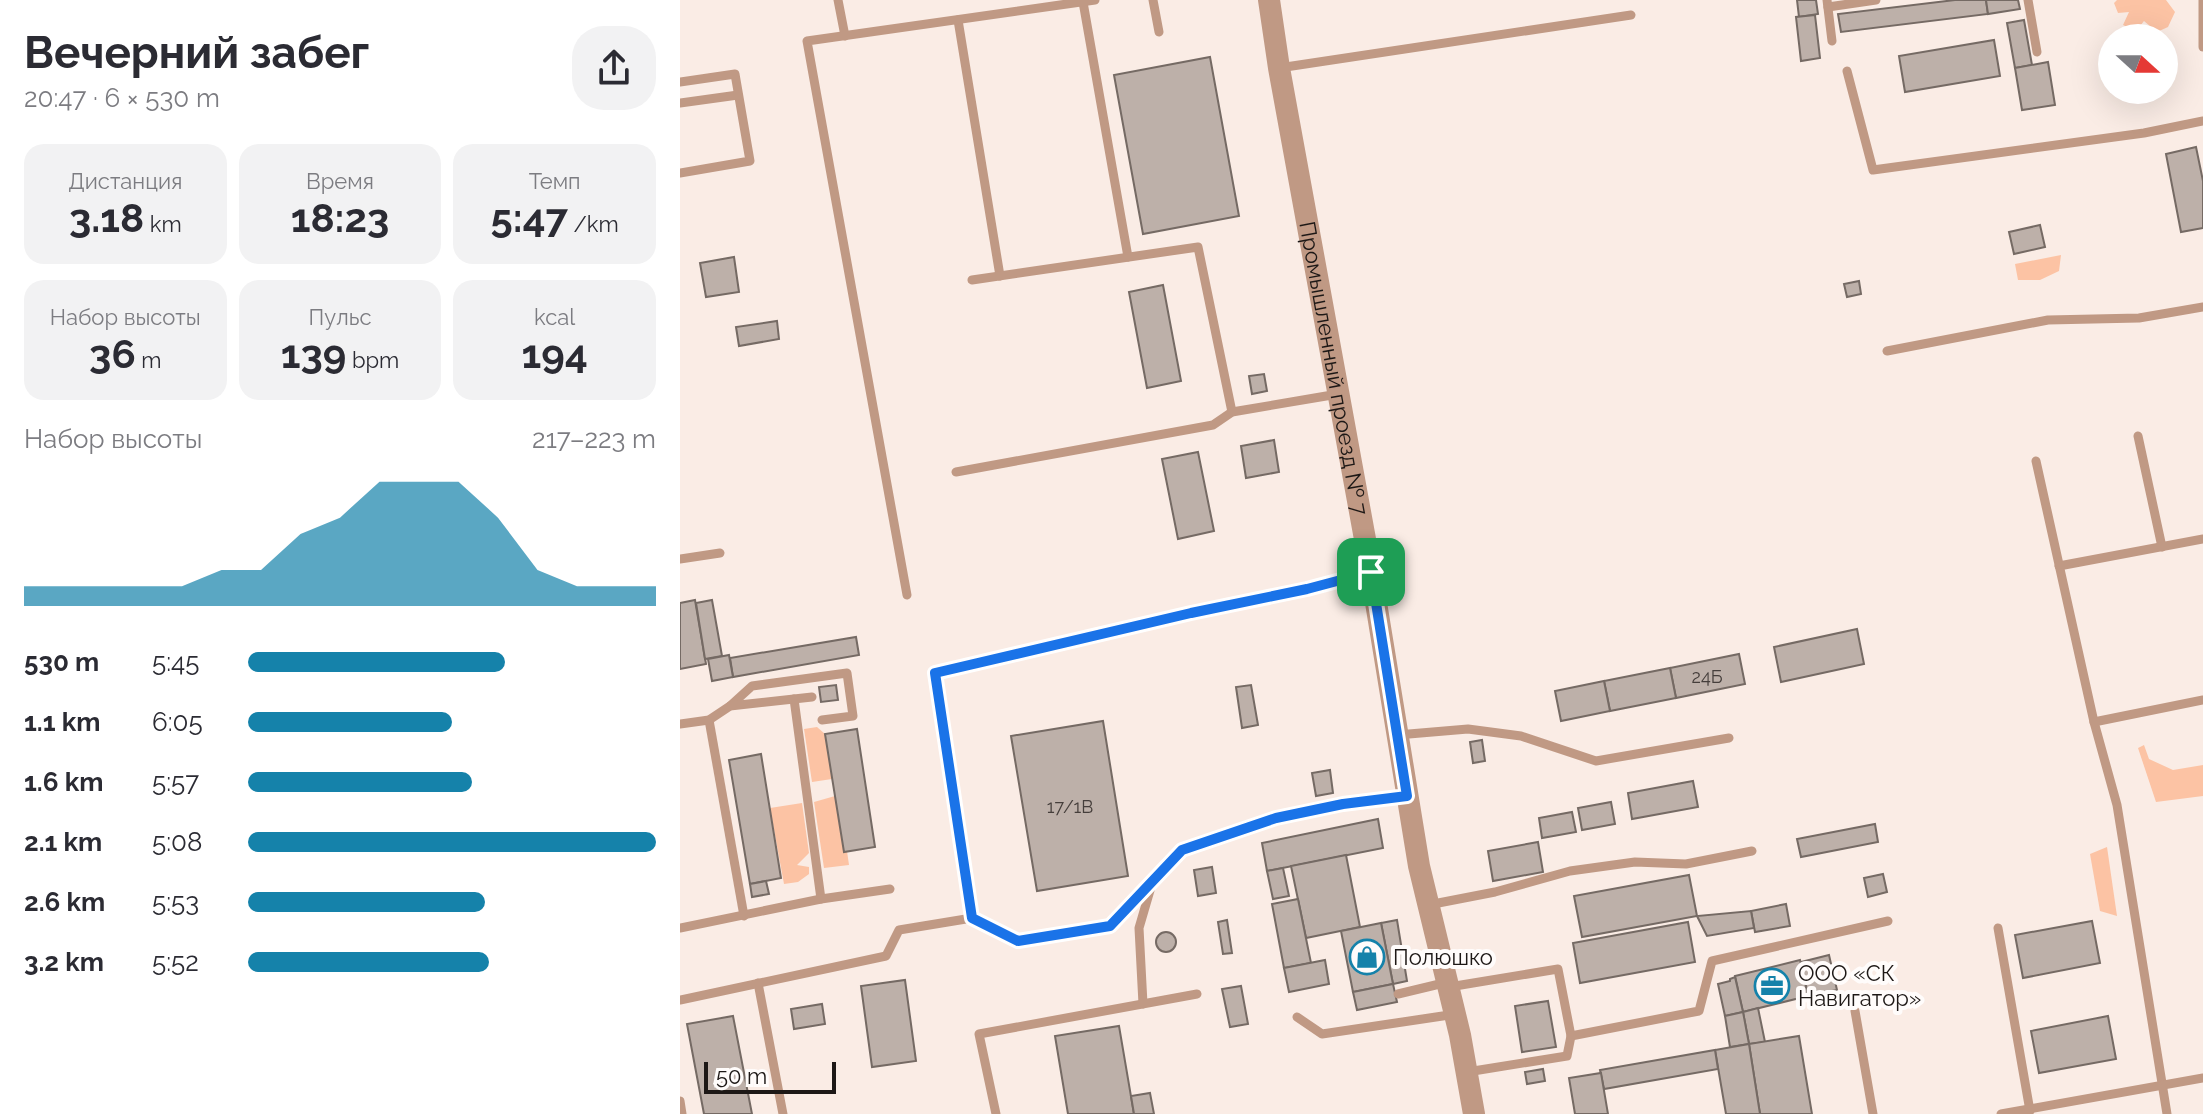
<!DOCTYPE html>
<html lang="ru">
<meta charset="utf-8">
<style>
:root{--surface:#fff;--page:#f2f2f3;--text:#2b2b33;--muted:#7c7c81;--accent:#1582aa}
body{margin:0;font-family:Raleway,sans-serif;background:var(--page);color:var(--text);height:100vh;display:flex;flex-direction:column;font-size:30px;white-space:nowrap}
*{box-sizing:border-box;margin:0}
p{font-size:26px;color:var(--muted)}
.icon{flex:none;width:44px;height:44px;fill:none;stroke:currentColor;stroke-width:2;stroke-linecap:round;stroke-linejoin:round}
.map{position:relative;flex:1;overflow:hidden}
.panel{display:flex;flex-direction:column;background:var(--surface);width:680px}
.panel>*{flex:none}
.needle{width:52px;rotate:111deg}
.tools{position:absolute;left:1418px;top:24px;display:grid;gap:16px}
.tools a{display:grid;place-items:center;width:80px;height:80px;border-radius:50%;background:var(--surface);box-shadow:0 8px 32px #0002;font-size:40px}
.scale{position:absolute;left:24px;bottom:20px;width:132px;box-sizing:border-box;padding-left:8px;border:4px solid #1d1816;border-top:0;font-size:22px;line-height:28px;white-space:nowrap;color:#1d1816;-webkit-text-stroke:6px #fffcfb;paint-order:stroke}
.pin{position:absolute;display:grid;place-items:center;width:68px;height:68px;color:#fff;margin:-34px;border-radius:16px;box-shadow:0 4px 12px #0006}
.round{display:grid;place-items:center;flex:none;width:84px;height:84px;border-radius:32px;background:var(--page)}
.headline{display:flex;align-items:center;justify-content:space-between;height:136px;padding:0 24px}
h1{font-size:44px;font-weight:700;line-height:60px}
.figures{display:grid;grid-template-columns:repeat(3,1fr);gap:12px;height:136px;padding:8px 24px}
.figures div{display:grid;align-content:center;border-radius:20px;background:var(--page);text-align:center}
.figures b{font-size:40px;font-weight:700}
.figures small{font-size:22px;font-weight:400}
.figures p{font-size:22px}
.chart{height:224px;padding:16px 24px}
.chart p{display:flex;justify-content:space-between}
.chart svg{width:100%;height:144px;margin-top:8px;fill:var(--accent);opacity:.7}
ul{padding:0 24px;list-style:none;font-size:26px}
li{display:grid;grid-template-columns:128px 96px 1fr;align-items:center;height:60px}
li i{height:20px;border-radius:10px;background:var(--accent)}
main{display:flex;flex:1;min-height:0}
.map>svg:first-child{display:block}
</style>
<main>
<section class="panel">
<div class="headline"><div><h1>Вечерний забег</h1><p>20:47 · 6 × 530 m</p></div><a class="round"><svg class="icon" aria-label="share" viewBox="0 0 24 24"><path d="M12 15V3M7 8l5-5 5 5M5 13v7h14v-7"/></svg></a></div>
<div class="figures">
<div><p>Дистанция</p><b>3.18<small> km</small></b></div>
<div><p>Время</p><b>18:23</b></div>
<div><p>Темп</p><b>5:47<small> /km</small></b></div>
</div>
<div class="figures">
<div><p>Набор высоты</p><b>36<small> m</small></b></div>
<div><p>Пульс</p><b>139<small> bpm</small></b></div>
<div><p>kcal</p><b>194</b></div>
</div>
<div class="chart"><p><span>Набор высоты</span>217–223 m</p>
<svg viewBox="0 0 160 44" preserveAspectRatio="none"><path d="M0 44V38L10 38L20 38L30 38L40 38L50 33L60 33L70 22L80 17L90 6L100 6L110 6L120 17L130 33L140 38L150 38L160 38V44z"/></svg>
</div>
<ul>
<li><b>530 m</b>5:45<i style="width:63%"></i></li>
<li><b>1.1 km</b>6:05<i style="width:50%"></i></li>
<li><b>1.6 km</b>5:57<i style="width:55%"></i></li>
<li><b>2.1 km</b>5:08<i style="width:100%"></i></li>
<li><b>2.6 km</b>5:53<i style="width:58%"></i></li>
<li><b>3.2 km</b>5:52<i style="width:59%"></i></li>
</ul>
</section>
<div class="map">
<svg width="1523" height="1114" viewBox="0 0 1523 1114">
<rect width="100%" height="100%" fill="#faece5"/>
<g fill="#fcc3a4">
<polygon points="1437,0 1486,0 1495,12 1488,27 1477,32 1464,21 1456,31 1443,25 1449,12 1438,13 1434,3"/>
<polygon points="1381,255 1379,271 1360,280 1338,280 1335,264"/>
<polygon points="137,727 145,734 152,779 132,782 124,729"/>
<polygon points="1464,745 1469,759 1493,770 1523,765 1523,796 1476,802 1458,748"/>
<polygon points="155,796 164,851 167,851 169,865 144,868 134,802"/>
<polygon points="122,803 129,853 117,865 129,867 129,874 118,882 104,884 90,808"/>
<polygon points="1427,847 1437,916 1420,911 1410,854"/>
</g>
<g fill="#bdb0a9" stroke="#756a64" stroke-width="2">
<polygon points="1117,0 1136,0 1138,14 1119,17"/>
<polygon points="1275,0 1306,0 1308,14 1161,32 1158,14"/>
<polygon points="1306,0 1338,0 1340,9 1308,14"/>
<polygon points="1135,15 1140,58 1121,61 1116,17"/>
<polygon points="1344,20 1352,65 1335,68 1327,23"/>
<polygon points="1314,40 1320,76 1225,92 1219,56"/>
<polygon points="530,57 559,216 463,234 434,75"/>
<polygon points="1368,62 1375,105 1342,110 1335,68"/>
<polygon points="1516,147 1523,181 1523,228 1501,232 1486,154"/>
<polygon points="1360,225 1365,247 1334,254 1329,232"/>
<polygon points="54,257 59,292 26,297 20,263"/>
<polygon points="1179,281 1181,294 1167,297 1164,284"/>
<polygon points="483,285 501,381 467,388 449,292"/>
<polygon points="97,321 99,339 59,346 56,327"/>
<polygon points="584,374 587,391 572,394 569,376"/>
<polygon points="594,440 599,472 566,478 561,446"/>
<polygon points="518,452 534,531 498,539 482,459"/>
<polygon points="15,600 26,664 0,669 0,603"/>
<polygon points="32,600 42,656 25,659 16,603"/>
<polygon points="1177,629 1184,664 1101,682 1094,647"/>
<polygon points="176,637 179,655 53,677 50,658"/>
<polygon points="1059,654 1065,684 996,698 990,668"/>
<polygon points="49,655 53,677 32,681 28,659"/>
<polygon points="990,668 996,698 930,711 924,681"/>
<polygon points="924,681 930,711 881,721 875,691"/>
<polygon points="156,685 158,700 141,702 139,687"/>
<polygon points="571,685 578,725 562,728 556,687"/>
<polygon points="423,721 448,876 357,891 331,736"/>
<polygon points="177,729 195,847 164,852 145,734"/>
<polygon points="802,740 805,761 793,763 790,742"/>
<polygon points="81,754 101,878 70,884 49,760"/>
<polygon points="650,770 653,793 636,796 632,773"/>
<polygon points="1013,781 1018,807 952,819 948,793"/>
<polygon points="931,802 935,824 902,830 898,808"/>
<polygon points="892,812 896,832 862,838 859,818"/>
<polygon points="698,819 703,848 587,871 582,843"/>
<polygon points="1195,824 1198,842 1121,857 1117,839"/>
<polygon points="858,842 863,872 813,881 808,851"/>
<polygon points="666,855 680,927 626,938 611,866"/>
<polygon points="532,867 536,893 518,896 514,870"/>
<polygon points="603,868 609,896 593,899 587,871"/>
<polygon points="1203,874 1207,892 1188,897 1184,878"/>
<polygon points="1009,875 1017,916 902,937 894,896"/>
<polygon points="86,881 89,894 72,897 70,884"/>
<polygon points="618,899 631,963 604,968 592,904"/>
<polygon points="1106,904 1110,926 1075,932 1071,911"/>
<polygon points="1071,911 1074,928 1027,936 1017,916"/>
<polygon points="547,920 552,953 543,954 538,922"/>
<polygon points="717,920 727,981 713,984 701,923"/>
<polygon points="1412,921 1420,963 1343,978 1335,935"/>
<polygon points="1008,922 1015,962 900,983 893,943"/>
<polygon points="701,923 713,984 673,992 661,931"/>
<circle cx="486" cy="942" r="10"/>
<polygon points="1149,955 1157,990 1128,996 1121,962"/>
<polygon points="645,960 649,984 609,992 604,968"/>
<polygon points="1120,960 1128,996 1063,1012 1055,976"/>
<polygon points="1055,977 1063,1012 1045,1016 1038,984 1050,981 1050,979"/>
<polygon points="225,980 236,1061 192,1067 181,986"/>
<polygon points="713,984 717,1002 677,1010 673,992"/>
<polygon points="561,986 568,1024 550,1027 542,989"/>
<polygon points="868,1001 876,1047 842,1052 835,1006"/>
<polygon points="142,1004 145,1024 114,1029 111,1009"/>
<polygon points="1078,1008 1085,1042 1069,1044 1063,1012"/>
<polygon points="1063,1012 1069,1044 1050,1047 1045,1016"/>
<polygon points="53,1016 72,1114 24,1114 7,1024"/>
<polygon points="1428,1016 1436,1059 1359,1073 1351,1031"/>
<polygon points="439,1026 454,1114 388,1114 375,1036"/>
<polygon points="1119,1036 1132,1114 1080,1114 1069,1044"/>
<polygon points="1069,1044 1080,1114 1046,1114 1035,1050"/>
<polygon points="1035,1050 1038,1069 924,1089 920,1070"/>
<polygon points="863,1069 865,1081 847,1084 845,1072"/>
<polygon points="921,1073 928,1114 895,1114 889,1078"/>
<polygon points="470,1093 474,1114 454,1114 451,1096"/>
</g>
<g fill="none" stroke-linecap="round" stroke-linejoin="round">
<g stroke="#c09984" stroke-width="9">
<polyline points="158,0 165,36"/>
<polyline points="473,0 479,32"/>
<polyline points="1147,0 1152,41"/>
<polyline points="1348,0 1357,52"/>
<polyline points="1523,0 1523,47"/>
<polyline points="403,2 448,257"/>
<polyline points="1148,7 1196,0"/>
<polyline points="278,20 320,276"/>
<polyline points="599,68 951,15"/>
<polyline points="1167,71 1193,170 1464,133 1523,121"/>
<polyline points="0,82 55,74 70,161 0,173"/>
<polyline points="0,103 58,95"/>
<polyline points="292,280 518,247 552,412"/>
<polyline points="1207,351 1368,320 1459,318 1523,307"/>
<polyline points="1458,436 1482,547"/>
<polyline points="1356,461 1414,722 1437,805 1487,1114"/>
<polyline points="276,472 533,425 552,412 658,394"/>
<polyline points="0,559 40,553"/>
<polyline points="1379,566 1523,539"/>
<polyline points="227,595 127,41 415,0"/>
<polyline points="114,699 141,899"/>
<polyline points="50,706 72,686 167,673 173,716 142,720"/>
<polyline points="29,720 64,916"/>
<polyline points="1414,722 1523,700"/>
<polyline points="0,724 29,720 50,706 132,697"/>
<polyline points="717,735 788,729 841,736 916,761 1049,738"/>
<polyline points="748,905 815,892 890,871 955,862 1006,864 1072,851"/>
<polyline points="292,918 255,673 511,613 627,589 691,572"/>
<polyline points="0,928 141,899 210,889"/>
<polyline points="1318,928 1350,1111"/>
<polyline points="78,983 103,1114"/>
<polyline points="769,987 878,969 891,1036"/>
<polyline points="718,994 768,982"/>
<polyline points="0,1000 206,956 219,930 292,918 338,941 430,926 502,850 596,818 663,804 727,796"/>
<polyline points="463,1004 459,928 471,887"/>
<polyline points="1175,1011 1193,1114"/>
<polyline points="617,1017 642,1034 776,1014"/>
<polyline points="787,1072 887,1056 891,1036 1019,1011 1032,961 1208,921"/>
<polyline points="0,1101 2,1114"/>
<polyline points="316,1114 299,1034 517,994"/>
<polyline points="1321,1114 1523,1078"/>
</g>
<path stroke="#c09984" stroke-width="22" id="s1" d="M589,0L599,68L691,572L739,866L780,1035L794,1114"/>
</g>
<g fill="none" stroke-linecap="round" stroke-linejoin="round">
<g stroke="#fff" stroke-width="16">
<polygon id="route" points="691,572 727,796 663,804 596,818 502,850 430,926 338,941 292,918 255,673 511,613 627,589"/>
</g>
<use href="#route" stroke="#1a73e8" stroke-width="10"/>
</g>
<defs>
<g id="shop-ring" transform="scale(1.8)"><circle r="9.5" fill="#fffcfb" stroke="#1582aa" stroke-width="1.5"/><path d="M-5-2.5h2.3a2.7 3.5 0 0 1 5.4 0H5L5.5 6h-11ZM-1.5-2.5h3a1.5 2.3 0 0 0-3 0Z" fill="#1582aa"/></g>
<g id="office-ring" transform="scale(1.8)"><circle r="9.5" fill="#fffcfb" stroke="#1582aa" stroke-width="1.5"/><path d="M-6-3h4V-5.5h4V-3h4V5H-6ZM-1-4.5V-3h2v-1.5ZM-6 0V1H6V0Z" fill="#1582aa"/></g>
</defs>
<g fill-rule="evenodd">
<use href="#shop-ring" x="687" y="957"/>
<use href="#office-ring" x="1092" y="986"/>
</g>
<g text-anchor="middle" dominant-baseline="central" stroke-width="8" stroke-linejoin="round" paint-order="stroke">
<g font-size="18" fill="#453e3b">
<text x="1027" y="676">24Б</text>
<text x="390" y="806">17/1В</text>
</g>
<g font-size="22" fill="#1d1816" stroke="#fffcfb">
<text stroke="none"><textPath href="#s1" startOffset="374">Промышленный проезд № 7</textPath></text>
</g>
<g font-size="22" fill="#1d1816" stroke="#fffcfb" text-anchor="start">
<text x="713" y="957">Полюшко</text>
<text x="1118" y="973">ООО «СК<tspan x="1118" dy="25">Навигатор»</tspan></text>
</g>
</g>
</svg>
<div class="tools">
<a><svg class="needle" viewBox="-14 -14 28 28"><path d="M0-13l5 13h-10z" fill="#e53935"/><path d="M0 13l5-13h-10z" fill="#7c7c81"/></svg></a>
</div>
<div class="scale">50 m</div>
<div class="pin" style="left:691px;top:572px;background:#1e9e55"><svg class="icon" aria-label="arrive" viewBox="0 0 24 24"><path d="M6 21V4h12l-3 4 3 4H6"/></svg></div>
</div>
</main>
